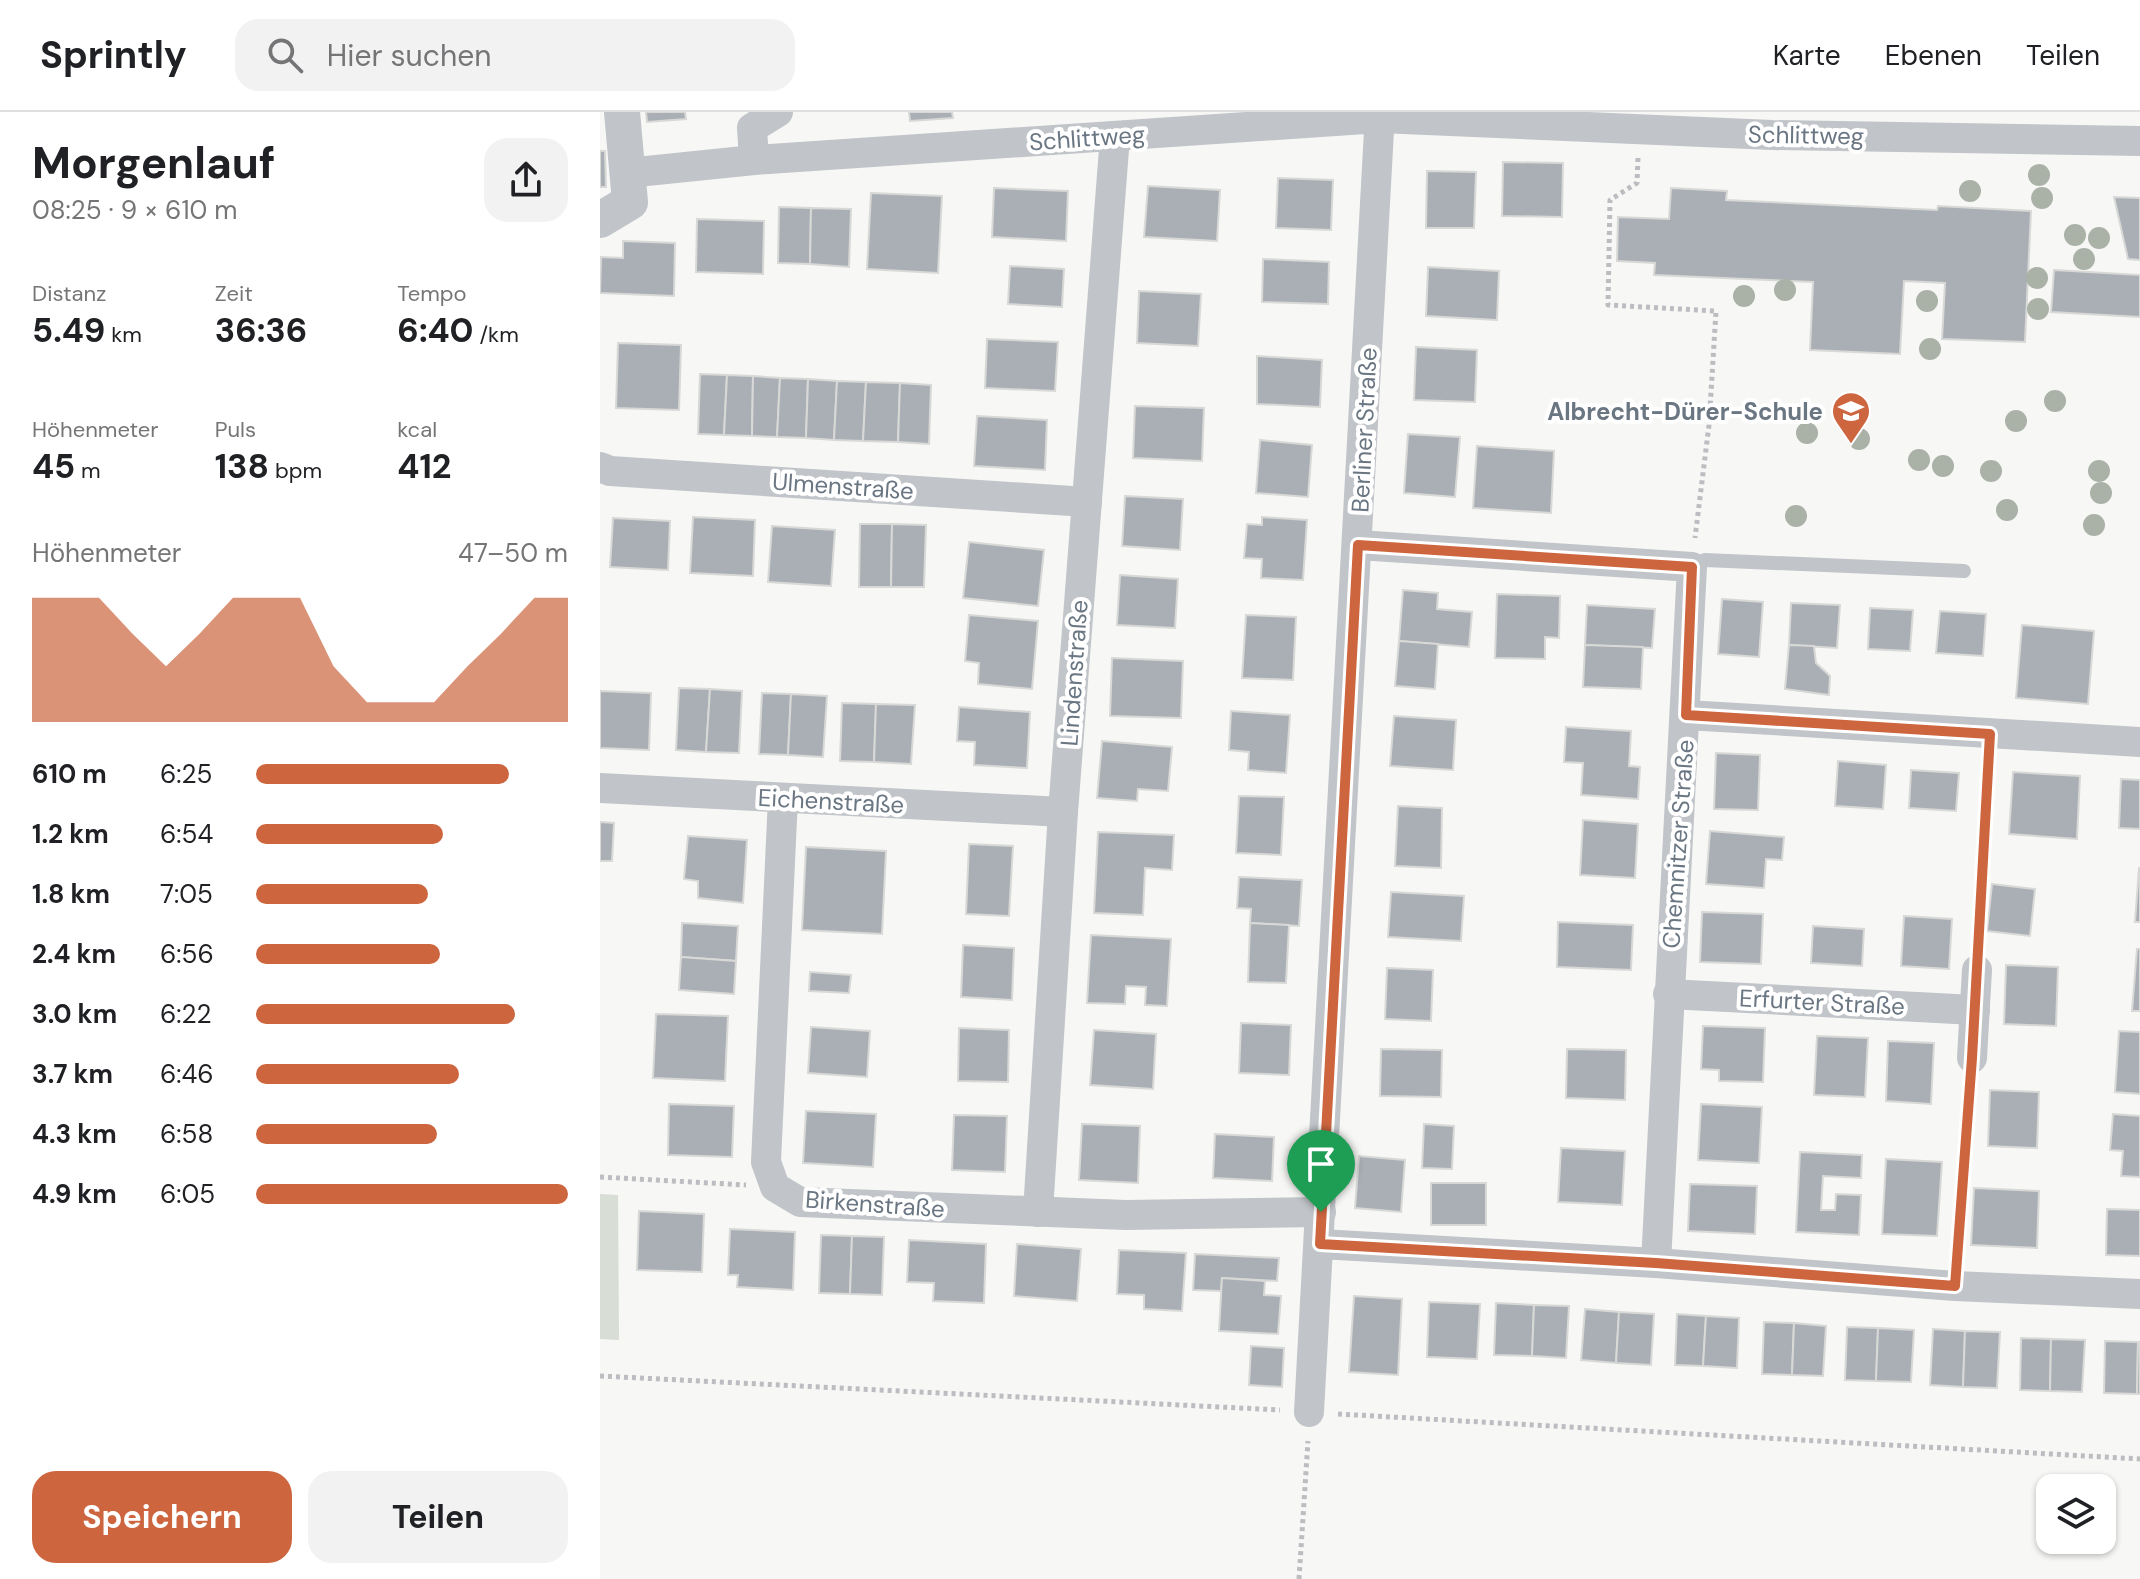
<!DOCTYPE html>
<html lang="de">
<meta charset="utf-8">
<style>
:root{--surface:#fff;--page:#f2f2f2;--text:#202124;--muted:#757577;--line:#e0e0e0;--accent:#cd663f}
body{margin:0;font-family:"DM Sans",sans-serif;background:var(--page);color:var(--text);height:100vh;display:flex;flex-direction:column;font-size:30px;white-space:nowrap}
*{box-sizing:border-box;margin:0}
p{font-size:26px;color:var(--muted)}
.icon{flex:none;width:44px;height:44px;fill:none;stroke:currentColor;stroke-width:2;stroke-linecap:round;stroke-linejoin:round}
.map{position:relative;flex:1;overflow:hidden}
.drawer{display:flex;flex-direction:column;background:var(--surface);width:600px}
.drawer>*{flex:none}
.fabs{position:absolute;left:1436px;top:1362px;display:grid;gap:16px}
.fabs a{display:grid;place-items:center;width:80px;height:80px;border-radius:16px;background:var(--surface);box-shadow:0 2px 6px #0004;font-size:40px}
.pin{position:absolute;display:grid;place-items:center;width:68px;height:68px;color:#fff;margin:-82px -34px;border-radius:50% 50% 50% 0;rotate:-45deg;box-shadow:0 0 8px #0007}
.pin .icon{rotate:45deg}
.round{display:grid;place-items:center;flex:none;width:84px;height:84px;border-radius:24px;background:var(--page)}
.summary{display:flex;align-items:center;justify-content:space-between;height:136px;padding:0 32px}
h1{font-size:44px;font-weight:700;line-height:60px}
.stats{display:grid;grid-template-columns:repeat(3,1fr);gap:12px;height:136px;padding:8px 32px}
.stats div{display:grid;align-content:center}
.stats b{font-size:34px;font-weight:700}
.stats small{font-size:22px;font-weight:400}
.stats p{font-size:22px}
.chart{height:224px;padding:16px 32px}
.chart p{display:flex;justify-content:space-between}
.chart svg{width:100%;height:144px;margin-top:8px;fill:var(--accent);opacity:.7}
.action{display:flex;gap:16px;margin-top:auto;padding:16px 32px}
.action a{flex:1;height:92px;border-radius:24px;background:var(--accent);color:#fff;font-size:32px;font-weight:700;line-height:92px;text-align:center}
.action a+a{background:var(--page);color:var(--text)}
ul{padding:0 32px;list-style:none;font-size:26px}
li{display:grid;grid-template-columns:128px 96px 1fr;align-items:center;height:60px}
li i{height:20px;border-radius:10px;background:var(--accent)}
header{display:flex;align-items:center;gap:48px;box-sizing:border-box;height:112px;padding:0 40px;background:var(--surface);border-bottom:2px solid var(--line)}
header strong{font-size:38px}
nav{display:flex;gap:44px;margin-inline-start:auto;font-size:28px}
.search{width:560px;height:72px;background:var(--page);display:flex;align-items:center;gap:20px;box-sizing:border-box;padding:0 28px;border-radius:24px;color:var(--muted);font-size:30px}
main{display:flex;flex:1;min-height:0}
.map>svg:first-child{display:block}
</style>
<header>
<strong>Sprintly</strong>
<div class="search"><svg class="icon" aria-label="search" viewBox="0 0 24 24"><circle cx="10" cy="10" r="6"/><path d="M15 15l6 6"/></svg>Hier suchen</div>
<nav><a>Karte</a><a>Ebenen</a><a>Teilen</a></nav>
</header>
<main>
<section class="drawer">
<div class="summary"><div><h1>Morgenlauf</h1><p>08:25 · 9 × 610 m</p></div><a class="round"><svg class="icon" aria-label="share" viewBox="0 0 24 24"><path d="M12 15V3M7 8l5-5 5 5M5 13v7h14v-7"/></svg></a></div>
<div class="stats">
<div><p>Distanz</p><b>5.49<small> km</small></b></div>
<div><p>Zeit</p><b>36:36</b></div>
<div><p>Tempo</p><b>6:40<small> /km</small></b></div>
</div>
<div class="stats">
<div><p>Höhenmeter</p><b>45<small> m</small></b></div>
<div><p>Puls</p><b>138<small> bpm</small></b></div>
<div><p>kcal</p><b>412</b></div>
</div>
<div class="chart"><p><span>Höhenmeter</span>47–50 m</p>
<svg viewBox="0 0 160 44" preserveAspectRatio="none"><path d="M0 44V6L10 6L20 6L30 17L40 27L50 17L60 6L70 6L80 6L90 27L100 38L110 38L120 38L130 27L140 17L150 6L160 6V44z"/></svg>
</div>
<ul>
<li><b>610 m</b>6:25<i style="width:81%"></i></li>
<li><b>1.2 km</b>6:54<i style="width:60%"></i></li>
<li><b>1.8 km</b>7:05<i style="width:55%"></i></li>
<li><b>2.4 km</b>6:56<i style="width:59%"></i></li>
<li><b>3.0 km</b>6:22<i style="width:83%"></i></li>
<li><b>3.7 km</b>6:46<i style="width:65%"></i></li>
<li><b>4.3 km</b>6:58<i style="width:58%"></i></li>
<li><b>4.9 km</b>6:05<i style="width:100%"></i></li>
</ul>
<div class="action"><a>Speichern</a><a>Teilen</a></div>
</section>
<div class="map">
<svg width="1540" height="1467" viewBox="0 0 1540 1467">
<rect width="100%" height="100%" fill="#f7f7f5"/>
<polygon fill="#d8ddd6" points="0,1082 18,1083 19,1228 0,1227"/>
<g fill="#a9afb4" stroke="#d8d9d7" stroke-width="2">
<polygon points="46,0 85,0 86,7 47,10"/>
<polygon points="309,0 352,0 353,6 310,9"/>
<polygon points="0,39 5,39 6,75 0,75"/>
<polygon points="903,50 963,51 962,105 902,104"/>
<polygon points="827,59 876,60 874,116 826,116"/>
<polygon points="678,66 733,68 731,118 676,116"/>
<polygon points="548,74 620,78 617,129 544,125"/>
<polygon points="394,76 468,79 466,129 392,125"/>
<polygon points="1071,76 1127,79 1126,88 1337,98 1338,94 1431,99 1425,230 1342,227 1345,171 1304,169 1300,242 1210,238 1213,170 1054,163 1055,151 1017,149 1018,105 1069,107"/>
<polygon points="271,81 342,84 338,161 267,157"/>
<polygon points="1514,85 1540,86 1540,148 1528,147"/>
<polygon points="179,95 211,96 210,152 178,151"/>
<polygon points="211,96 251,97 249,155 210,152"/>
<polygon points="97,107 164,109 163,162 96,160"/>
<polygon points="23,129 75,131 74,184 0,181 1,145 23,146"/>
<polygon points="663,147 729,150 728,192 662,190"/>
<polygon points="410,154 464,157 462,195 408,192"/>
<polygon points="828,155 899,159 897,208 826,204"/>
<polygon points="1454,158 1540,163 1540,205 1451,200"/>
<polygon points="539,179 601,182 598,234 537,231"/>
<polygon points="387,227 458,230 455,279 385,276"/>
<polygon points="18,231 81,233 79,298 16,296"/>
<polygon points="816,235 877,238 875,290 814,288"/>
<polygon points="657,244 722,248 720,295 657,292"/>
<polygon points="100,262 127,263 124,323 98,322"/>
<polygon points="127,263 153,264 152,324 124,323"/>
<polygon points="153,264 180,266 177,325 152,324"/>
<polygon points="180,266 208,267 206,326 177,325"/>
<polygon points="208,267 237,269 234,328 206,326"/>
<polygon points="237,269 266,270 263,329 234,328"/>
<polygon points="266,270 300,271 298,330 263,329"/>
<polygon points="300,271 331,273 329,332 298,330"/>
<polygon points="535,294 604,296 602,349 533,346"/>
<polygon points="377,304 447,308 445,358 374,354"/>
<polygon points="808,322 860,325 855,385 804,381"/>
<polygon points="660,328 712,333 708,385 656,381"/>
<polygon points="877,334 954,339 951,401 873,396"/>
<polygon points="525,384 583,387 580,438 522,434"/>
<polygon points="93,405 155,408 153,464 90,461"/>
<polygon points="662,405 707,408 703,468 661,466 662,447 644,446 647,412 662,413"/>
<polygon points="13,406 70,409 68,458 10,455"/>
<polygon points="260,412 292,412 291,475 259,475"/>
<polygon points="292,412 326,413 324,475 291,475"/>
<polygon points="172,414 235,418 231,474 168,470"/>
<polygon points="369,430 444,438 438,494 363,486"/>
<polygon points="520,463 578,467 575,516 517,513"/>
<polygon points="803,478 838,481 837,497 872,500 869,535 799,529"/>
<polygon points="897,482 960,484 959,526 945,525 945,547 895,546"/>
<polygon points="1122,487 1163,490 1159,545 1118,542"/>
<polygon points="1191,491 1240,493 1237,536 1189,533"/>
<polygon points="987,493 1055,497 1052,536 985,533"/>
<polygon points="1270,496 1313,498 1310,539 1268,537"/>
<polygon points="1340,499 1386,502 1383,544 1336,541"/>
<polygon points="369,503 438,509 432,577 378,572 379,551 365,549"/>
<polygon points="646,503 696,505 693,568 642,566"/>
<polygon points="1422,513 1494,519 1488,592 1416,586"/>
<polygon points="799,529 838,532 835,577 795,574"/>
<polygon points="985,533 1043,535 1041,577 983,575"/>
<polygon points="1189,533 1214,534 1216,551 1230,564 1229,583 1185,577"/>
<polygon points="512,546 583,549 581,606 510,604"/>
<polygon points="79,576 110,577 106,640 76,638"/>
<polygon points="110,577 142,579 139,641 106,640"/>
<polygon points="0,579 51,581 49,638 0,636"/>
<polygon points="162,581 191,582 188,643 159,642"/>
<polygon points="191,582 227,584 223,645 188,643"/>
<polygon points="242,591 276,592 274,650 240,649"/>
<polygon points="276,592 315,593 311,652 274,650"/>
<polygon points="359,595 430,600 427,656 374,653 375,630 357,629"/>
<polygon points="631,599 690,603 686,661 648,658 649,640 629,638"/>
<polygon points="794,604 856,608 853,658 790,654"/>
<polygon points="966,615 1031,619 1029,654 1040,655 1038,687 981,683 983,651 964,650"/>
<polygon points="502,629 572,635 568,679 538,677 537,689 497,686"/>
<polygon points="1116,641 1160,643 1158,698 1114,697"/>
<polygon points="1238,649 1286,653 1283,697 1235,694"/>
<polygon points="1311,658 1359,661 1356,699 1309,696"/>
<polygon points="1413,660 1480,664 1477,727 1409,722"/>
<polygon points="1521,667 1540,668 1540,717 1519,716"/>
<polygon points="639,684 684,685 681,743 636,741"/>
<polygon points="798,694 842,696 841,756 795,754"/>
<polygon points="983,708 1038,712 1035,766 980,763"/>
<polygon points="0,710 14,711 12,749 0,749"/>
<polygon points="1110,719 1184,725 1182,748 1166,747 1164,776 1106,772"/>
<polygon points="498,720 574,723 572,758 545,756 543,803 494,801"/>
<polygon points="88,724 147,728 143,791 98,786 98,769 84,767"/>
<polygon points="369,732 413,734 409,804 366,802"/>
<polygon points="206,735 286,739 282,822 202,818"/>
<polygon points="1539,756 1540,756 1540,810 1535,810"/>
<polygon points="639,765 702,768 699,814 650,811 651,797 637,796"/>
<polygon points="1392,772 1435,777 1430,824 1387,819"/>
<polygon points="791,780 864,784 861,829 788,825"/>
<polygon points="1102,800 1163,802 1161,852 1100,850"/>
<polygon points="1304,804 1352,807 1349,857 1301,854"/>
<polygon points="958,810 1033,813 1031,858 957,855"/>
<polygon points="82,811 138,814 136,849 81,845"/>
<polygon points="650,811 689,813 686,871 648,870"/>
<polygon points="1213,814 1264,817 1262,854 1211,851"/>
<polygon points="491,823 571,827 567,894 545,893 546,875 526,874 525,892 487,891"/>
<polygon points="363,833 414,836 412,888 361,885"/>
<polygon points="1537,837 1540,837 1540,899 1532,899"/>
<polygon points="81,845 136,849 134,882 79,878"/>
<polygon points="1406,853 1458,855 1456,914 1404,912"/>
<polygon points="787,856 833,858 831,909 785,907"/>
<polygon points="210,860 251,863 249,881 209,879"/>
<polygon points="56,902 128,904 125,969 53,966"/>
<polygon points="641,911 691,913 689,963 639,961"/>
<polygon points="1103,914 1165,916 1163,970 1119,969 1119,958 1101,957"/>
<polygon points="211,915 270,919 267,965 208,961"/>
<polygon points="359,916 409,918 408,970 358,969"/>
<polygon points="494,918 556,922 553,977 490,973"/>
<polygon points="1519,919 1540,920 1540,982 1515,980"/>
<polygon points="1217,924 1268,926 1265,985 1214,983"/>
<polygon points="1288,929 1334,931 1331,992 1286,989"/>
<polygon points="781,937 842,938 841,985 780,984"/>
<polygon points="967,937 1026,938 1025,988 966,986"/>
<polygon points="1390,978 1439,980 1437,1036 1388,1034"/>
<polygon points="69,992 134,994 132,1045 68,1043"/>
<polygon points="1101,992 1162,995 1159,1051 1098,1048"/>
<polygon points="206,999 276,1002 273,1055 203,1051"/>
<polygon points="1513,1002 1540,1004 1540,1065 1521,1064 1523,1039 1510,1038"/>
<polygon points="354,1003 407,1004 405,1060 352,1058"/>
<polygon points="482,1012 540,1014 538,1071 479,1068"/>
<polygon points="824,1012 854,1014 852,1057 822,1056"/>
<polygon points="615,1022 674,1025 672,1069 613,1066"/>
<polygon points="961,1036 1025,1039 1022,1093 958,1090"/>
<polygon points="1200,1040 1262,1043 1261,1066 1223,1064 1221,1098 1235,1098 1236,1082 1261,1083 1259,1123 1196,1120"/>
<polygon points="759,1044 805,1048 801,1100 755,1096"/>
<polygon points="1286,1047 1342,1050 1337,1124 1282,1122"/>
<rect x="831" y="1071" width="55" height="42"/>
<polygon points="1090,1072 1157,1074 1155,1122 1088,1119"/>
<polygon points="1374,1076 1439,1079 1437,1136 1371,1133"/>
<polygon points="1507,1097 1540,1098 1540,1144 1506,1143"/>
<polygon points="39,1099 104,1102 102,1160 37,1158"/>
<polygon points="130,1117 195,1120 193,1178 137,1175 138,1163 128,1163"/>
<polygon points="221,1123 252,1124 250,1182 219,1181"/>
<polygon points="252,1124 284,1125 282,1183 250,1182"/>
<polygon points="309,1128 386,1132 384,1191 333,1189 334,1171 307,1170"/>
<polygon points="417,1132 481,1137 477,1189 414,1184"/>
<polygon points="519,1138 586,1141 582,1199 544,1197 544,1183 517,1182"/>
<polygon points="595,1142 679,1146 677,1169 622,1166 621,1179 593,1178"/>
<polygon points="622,1166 665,1169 664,1183 681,1184 678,1222 619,1219"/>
<polygon points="754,1184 802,1187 798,1263 749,1260"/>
<polygon points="829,1190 880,1192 877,1247 827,1245"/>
<polygon points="896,1191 934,1193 932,1244 894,1243"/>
<polygon points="934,1193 969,1194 966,1246 932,1244"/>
<polygon points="985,1197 1019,1200 1016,1251 981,1248"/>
<polygon points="1019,1200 1054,1202 1051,1253 1016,1251"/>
<polygon points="1077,1202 1106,1204 1103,1254 1075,1253"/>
<polygon points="1106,1204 1139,1206 1137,1256 1103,1254"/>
<polygon points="1164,1210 1194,1211 1192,1263 1162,1262"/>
<polygon points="1194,1211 1226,1214 1223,1264 1192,1263"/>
<polygon points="1247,1215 1278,1216 1276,1269 1245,1268"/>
<polygon points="1278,1216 1314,1218 1311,1270 1276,1269"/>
<polygon points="1333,1217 1365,1219 1363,1275 1330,1273"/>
<polygon points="1365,1219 1400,1220 1397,1276 1363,1275"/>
<polygon points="1421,1226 1451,1227 1450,1279 1420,1278"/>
<polygon points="1451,1227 1485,1228 1482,1280 1450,1279"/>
<polygon points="1505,1229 1538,1230 1537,1282 1504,1281"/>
<polygon points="1538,1230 1540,1230 1540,1282 1537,1282"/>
<polygon points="651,1234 684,1236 682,1275 649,1273"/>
</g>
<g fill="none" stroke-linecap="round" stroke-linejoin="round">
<g stroke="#bbbdc0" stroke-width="5" stroke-dasharray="4 4" stroke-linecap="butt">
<polyline points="1038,46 1037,71 1010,88 1008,193 1116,199 1109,313 1095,426"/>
<polyline points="1378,829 1388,648"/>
<polyline points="0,1065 146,1073"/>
<polyline points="1357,1148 1370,975"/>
<polyline points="0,1264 680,1298"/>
<polyline points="738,1302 1540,1347"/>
<polyline points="699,1467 708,1329"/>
</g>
<polyline stroke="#c1c4c8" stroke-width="14" points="1092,455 1105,448 1364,459"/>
<g stroke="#c1c4c8" stroke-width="30">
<polyline points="154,48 780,6 1172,23 1540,29"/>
<polyline points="27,61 154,48 152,16 178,0"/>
<polyline points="0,355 10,359 487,390"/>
<polyline points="758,433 1092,455 1056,1151"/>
<polyline points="1086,603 1540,630"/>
<polyline points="0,676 463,700"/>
<polyline points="183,686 166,1050 175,1075 200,1090 526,1103 721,1100"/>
<polyline points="1068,882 1375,898"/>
<polyline points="1372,946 1377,858"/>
<polyline points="438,1100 463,700 515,24"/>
<polyline points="720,1132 1056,1151 1355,1174 1540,1182"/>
<polyline points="709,1300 780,0"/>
</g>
<polyline stroke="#c1c4c8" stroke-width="36" points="0,108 30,90 22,0"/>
</g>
<g fill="#aab2a7">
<circle cx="1439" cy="63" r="11"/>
<circle cx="1370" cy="79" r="11"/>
<circle cx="1442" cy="86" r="11"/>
<circle cx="1475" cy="123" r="11"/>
<circle cx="1499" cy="126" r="11"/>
<circle cx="1484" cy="147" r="11"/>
<circle cx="1437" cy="166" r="11"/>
<circle cx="1185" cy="178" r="11"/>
<circle cx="1144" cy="184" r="11"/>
<circle cx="1327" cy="189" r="11"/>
<circle cx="1438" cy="197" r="11"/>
<circle cx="1330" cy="237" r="11"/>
<circle cx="1455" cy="289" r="11"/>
<circle cx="1416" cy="309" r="11"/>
<circle cx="1207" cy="321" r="11"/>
<circle cx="1259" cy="327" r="11"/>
<circle cx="1319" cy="348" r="11"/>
<circle cx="1343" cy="354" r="11"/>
<circle cx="1391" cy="359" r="11"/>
<circle cx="1499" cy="359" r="11"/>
<circle cx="1501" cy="381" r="11"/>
<circle cx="1407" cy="398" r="11"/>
<circle cx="1196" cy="404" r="11"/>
<circle cx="1494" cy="413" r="11"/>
</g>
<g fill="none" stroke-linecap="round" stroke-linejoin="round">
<g stroke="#fff" stroke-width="16">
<polygon id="route" points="758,433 1092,455 1086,603 1390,622 1372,946 1355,1174 1056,1151 720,1132"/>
</g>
<use href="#route" stroke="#cd663f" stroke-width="10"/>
</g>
<defs>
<g id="school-pin" transform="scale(2)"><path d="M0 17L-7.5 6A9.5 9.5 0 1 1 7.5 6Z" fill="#cd663f" stroke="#fff"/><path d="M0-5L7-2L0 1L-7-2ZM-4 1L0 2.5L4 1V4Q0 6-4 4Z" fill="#fff"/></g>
</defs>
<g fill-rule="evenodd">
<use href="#school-pin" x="1251" y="299"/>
</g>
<g text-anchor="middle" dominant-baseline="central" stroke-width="8" stroke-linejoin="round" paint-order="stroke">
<g font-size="24" fill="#6a7682" stroke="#fff">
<text transform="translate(1206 23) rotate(1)">Schlittweg</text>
<text transform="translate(487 26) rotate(-4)">Schlittweg</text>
<text transform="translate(764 318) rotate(-87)">Berliner Straße</text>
<text transform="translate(243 374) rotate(4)">Ulmenstraße</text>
<text transform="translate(474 561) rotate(-86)">Lindenstraße</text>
<text transform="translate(231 689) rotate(3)">Eichenstraße</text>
<text transform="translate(1078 732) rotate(-86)">Chemnitzer Straße</text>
<text transform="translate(1222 890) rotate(3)">Erfurter Straße</text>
<text transform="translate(275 1092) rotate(4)">Birkenstraße</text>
</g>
<g font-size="24" font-weight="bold" fill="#6a7682" stroke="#fff" text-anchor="end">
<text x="1223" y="299">Albrecht-Dürer-Schule</text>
</g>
</g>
</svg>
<div class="fabs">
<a><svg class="icon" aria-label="layers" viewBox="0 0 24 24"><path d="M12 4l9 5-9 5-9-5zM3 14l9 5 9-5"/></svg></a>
</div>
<div class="pin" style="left:721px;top:1100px;background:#1e9e55"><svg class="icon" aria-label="arrive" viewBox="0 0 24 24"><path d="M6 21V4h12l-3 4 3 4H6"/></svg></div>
</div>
</main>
